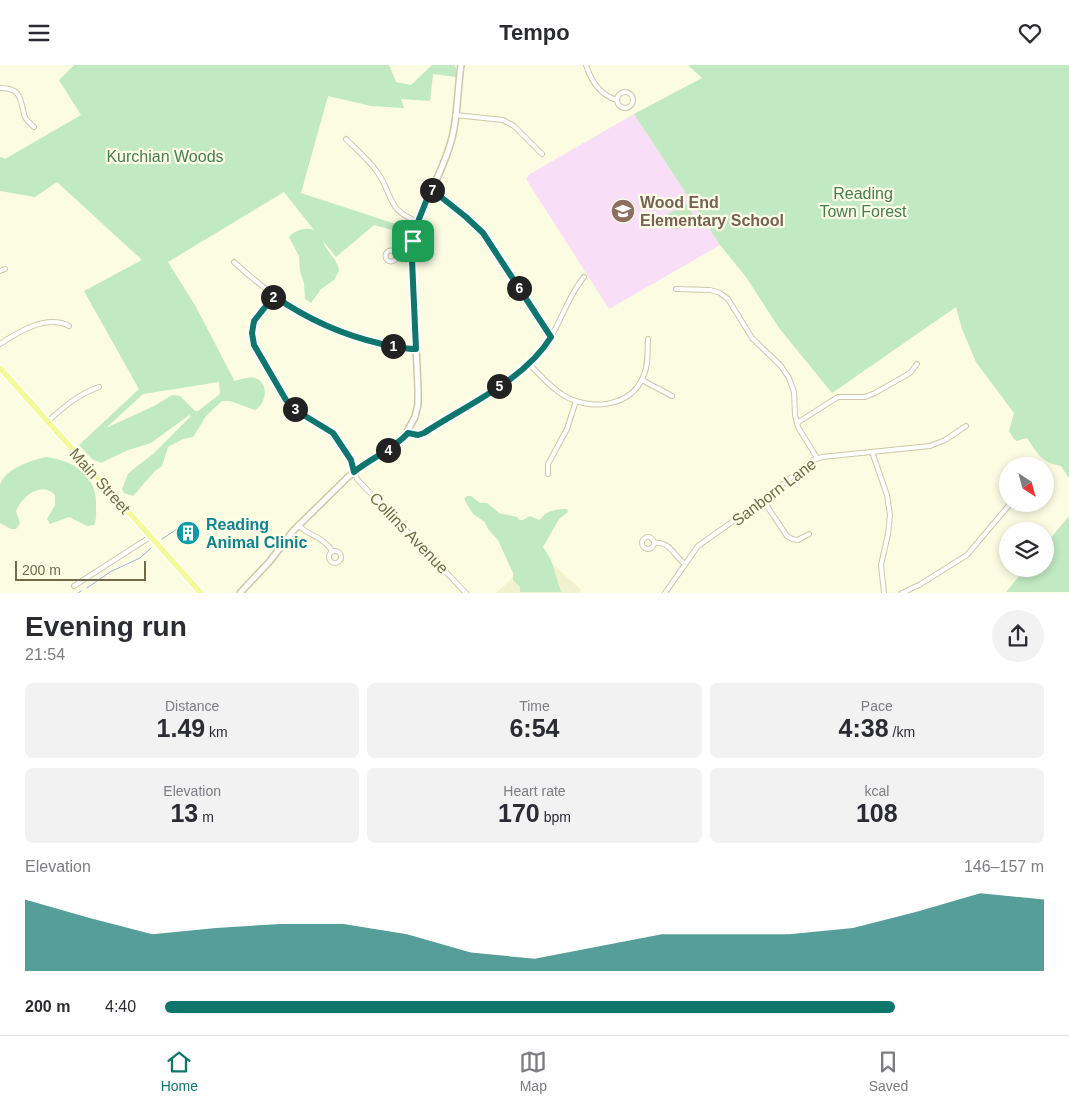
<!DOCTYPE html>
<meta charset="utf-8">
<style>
:root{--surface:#fff;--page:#f2f2f3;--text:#2b2b33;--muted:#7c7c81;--line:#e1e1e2;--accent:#0f766e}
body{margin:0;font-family:Helvetica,sans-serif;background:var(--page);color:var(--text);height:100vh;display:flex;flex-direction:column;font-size:19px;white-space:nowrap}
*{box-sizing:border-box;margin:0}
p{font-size:16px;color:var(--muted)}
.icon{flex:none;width:28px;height:28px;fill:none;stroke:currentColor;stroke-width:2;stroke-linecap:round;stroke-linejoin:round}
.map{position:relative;height:528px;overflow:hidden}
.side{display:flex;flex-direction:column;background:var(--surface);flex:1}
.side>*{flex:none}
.needle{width:32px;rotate:144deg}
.tools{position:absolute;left:999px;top:392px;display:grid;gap:10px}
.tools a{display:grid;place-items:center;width:55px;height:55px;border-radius:50%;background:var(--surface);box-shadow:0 2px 8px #0003;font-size:25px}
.scale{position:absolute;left:15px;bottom:12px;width:131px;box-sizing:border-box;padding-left:5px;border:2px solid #736a49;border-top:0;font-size:14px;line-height:18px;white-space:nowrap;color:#736a49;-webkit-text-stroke:4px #feffe7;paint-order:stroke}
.pin{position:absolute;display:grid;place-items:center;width:42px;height:42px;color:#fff;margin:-21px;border-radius:10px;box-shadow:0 2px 8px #0006}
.km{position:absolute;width:25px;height:25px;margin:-12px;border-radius:50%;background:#222;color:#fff;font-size:14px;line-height:25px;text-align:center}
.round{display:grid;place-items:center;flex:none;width:52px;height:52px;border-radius:26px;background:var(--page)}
.summary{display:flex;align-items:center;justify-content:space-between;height:85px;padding:0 25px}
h1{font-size:28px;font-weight:800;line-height:38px}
.figures{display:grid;grid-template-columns:repeat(3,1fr);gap:8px;height:85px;padding:5px 25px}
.figures div{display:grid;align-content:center;border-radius:8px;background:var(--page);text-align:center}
.figures b{font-size:25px;font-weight:800}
.figures small{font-size:14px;font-weight:400}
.figures p{font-size:14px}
.chart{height:140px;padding:10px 25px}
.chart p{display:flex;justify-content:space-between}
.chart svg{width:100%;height:90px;margin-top:5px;fill:var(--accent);opacity:.7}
ul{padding:0 25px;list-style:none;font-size:16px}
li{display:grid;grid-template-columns:80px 60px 1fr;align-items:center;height:38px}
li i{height:12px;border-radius:6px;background:var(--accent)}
header{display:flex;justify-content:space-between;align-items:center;height:65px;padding:0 25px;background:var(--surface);font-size:22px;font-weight:800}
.menu{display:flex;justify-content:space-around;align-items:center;height:70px;border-top:1px solid var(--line);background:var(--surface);font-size:14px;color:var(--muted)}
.menu a{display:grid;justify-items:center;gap:2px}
.menu .selected{color:var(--accent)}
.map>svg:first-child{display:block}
</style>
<header><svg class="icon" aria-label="menu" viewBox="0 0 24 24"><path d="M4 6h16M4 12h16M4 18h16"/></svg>Tempo<svg class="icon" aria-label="heart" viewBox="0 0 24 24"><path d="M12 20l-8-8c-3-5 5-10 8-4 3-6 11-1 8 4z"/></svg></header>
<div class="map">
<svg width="1069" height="528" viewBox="0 0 1069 528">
<rect width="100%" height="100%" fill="#fbfce2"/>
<polygon fill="#f3f2d0" points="540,487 581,525 579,528 496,528"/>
<polygon fill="#f8def6" points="634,49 720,180 609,244 526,114 530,109"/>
<g fill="#c1e9c2" fill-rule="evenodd">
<path d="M74,0H389L396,17L411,20L432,0H455L456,4V12L433,9L430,36L401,34L404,43L371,41L328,31L301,128L411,164L410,170L374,160L336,192L323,176C326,187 338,194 339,206L334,215L321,224L311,238L305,234L304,218L300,206L299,191L289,172C295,165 306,162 314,165L284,127L168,197L196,242L234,315L232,316C239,316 248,311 255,313C270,318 266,339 255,345L230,336H222L206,351L193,372L183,374L168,382L162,401L155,406L133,431L124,428L122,424L128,409L131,406L153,389L190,352V350L188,351L151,378L128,385L101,398L92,394L79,380L139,324L84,226L142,195L57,117L35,132L0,126V92L5,94L81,50L59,15ZM219,317L220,329L198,346H195L180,331L172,330L154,341L106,363L143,329Z"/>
<path d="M688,0H1069V413L1061,401C1043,398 1037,389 1028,374L1026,373L1017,376L1014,374L1009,366L1014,348L976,297L962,264L956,242L832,328L779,263L746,212L720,180L634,49L702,13Z"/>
<polygon points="687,139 695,153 676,165 666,150"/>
<path d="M46,392C73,395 98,411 96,441C96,447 97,454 94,460L87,461L69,452L50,459L47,454L55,440V430C42,415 21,432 16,446L20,458L16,464H11L0,458C0,446 0,433 0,421C2,405 32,395 46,392Z"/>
<path d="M467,431H471L480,438H487L499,448L517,452L520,455H523L530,451L539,455C542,453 543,451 545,449C551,445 560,444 567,444L568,447L559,454L543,482L551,495L561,527H520V522L513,515V508L498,475L488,464L485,457L473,449L464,434Z"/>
<polygon points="1069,451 1069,527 1006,527 1025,504 1045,504 1045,480"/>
</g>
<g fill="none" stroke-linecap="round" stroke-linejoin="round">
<g stroke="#9db4d6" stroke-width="1">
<polyline points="162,474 180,462"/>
<polyline points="87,523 110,507 140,493 151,483"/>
<polyline points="78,528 81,526"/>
</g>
<g stroke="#cdc8a9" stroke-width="6">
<g id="street">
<path d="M586,0C591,16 600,30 617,35"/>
<path d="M0,23C21,23 20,33 24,49C25,55 31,59 34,62"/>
<circle cx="625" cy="35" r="8"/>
<polyline points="455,50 503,55 514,61 542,89"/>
<path d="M346,74C357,85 369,95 378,108C394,132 386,144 418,157"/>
<polyline points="431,125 466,151 483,168 551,272"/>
<circle cx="391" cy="191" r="5.5"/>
<polyline points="396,193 412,195"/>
<path d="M234,197C279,238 318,264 379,278C391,280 404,284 416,284"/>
<polyline points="0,206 5,204"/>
<polyline points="676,224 710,225 720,228 728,234 752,273 781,301 789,313 794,327 795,350 798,362 817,393"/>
<path d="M274,231C261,246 247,259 254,280L288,337L297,346L326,362L335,371L351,395L357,414L466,528"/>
<path d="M0,279C18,267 47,249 69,261"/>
<path d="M529,299C540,310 550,322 563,330C589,346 630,343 643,312C649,300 647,287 648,274"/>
<polyline points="642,315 672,331"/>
<path d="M47,357C64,342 77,330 99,322"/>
<polyline points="797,358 838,332 865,332 875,328 910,308 917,299"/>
<path d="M408,368L418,370L424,368C462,344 514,319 542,285C560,263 566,233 584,212"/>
<polyline points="872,387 887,430 890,450 888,469 881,500 884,528"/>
<polyline points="548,409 548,399 567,364 576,336"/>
<polyline points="763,435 787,471 792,474 798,475 809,469"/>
<path d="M298,460C309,471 324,472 332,486"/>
<circle cx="648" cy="478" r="6"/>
<path d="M654,478C670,476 674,491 685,499"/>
<circle cx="335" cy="492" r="6"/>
<polyline points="74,521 150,472"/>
<polyline points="665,528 698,481 763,435 813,395 822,392 930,381 945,375 966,361"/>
<polyline points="902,528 919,520 967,490 1010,439"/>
</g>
</g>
<g stroke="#cdc8a4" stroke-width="8">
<path id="secondary" d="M240,528L270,496L293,466L348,412L361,401L390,384L404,372L415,352L418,339V324L412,195C413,151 436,124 449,83C458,57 457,27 461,0"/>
</g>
<g stroke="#fff" stroke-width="8">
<polyline id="primary" points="0,303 201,528"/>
</g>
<use href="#street" stroke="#fff" stroke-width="4"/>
<use href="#secondary" stroke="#fff" stroke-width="5"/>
<use href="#primary" stroke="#f4fa9a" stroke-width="5.5"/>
</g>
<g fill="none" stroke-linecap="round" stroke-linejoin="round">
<g stroke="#fff" stroke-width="10">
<path id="route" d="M431,124L466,152L483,168L551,272C524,316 466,340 424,368L418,370L408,368C393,385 371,393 354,407L351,395L333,368L297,346L286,335L254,280L252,268L254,256L274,231C307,254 342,270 382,279C393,281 405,284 416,284L412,195L413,176L419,154Z"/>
</g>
<use href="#route" stroke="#0f766e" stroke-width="6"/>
</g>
<defs>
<g id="school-disc" transform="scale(1.25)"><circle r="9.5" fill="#8d6e63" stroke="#feffe7"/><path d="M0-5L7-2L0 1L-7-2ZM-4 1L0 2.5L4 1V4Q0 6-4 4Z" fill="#fff"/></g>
<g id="building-disc" transform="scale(1.25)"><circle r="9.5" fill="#0f9aa8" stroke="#feffe7"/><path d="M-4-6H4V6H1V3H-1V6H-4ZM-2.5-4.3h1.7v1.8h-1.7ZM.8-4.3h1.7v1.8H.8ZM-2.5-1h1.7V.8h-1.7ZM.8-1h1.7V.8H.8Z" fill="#fff"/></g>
</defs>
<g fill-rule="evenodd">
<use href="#school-disc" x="623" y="146"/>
<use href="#building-disc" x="188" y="468"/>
</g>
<g text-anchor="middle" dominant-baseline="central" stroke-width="4.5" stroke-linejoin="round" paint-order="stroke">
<g font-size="16" fill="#437e4c" stroke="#feffe7">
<text x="165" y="91">Kurchian Woods</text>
<text x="863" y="128">Reading<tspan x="863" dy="18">Town Forest</tspan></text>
</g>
<g font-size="16" font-weight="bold" fill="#785e54" stroke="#feffe7" text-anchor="start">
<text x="640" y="137">Wood End<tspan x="640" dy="18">Elementary School</tspan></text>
</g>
<g font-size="16" fill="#736a49" stroke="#feffe7">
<text transform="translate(100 416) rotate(48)">Main Street</text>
<text transform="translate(774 427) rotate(-37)">Sanborn Lane</text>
<text transform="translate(409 468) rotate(46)">Collins Avenue</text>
</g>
<g font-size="16" font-weight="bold" fill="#0d838f" stroke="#feffe7" text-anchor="start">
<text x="206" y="459">Reading<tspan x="206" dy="18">Animal Clinic</tspan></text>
</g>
</g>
</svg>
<div class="tools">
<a><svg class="needle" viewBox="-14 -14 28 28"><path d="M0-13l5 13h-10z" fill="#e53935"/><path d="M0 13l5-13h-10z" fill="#7c7c81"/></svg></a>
<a><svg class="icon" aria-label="layers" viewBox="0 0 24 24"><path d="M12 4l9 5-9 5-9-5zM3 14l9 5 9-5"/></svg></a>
</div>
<div class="scale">200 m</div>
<div class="pin" style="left:413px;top:176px;background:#1e9e55"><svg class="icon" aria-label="arrive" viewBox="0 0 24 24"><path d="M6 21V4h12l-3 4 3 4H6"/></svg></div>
<b class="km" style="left:393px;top:281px">1</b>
<b class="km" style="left:273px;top:232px">2</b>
<b class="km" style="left:295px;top:344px">3</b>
<b class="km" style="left:388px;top:385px">4</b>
<b class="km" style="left:499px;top:321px">5</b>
<b class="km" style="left:519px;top:223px">6</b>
<b class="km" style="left:432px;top:125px">7</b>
</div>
<section class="side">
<div class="summary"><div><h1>Evening run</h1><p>21:54</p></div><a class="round"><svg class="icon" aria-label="share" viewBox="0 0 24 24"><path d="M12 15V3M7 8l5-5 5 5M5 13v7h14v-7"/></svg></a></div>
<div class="figures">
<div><p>Distance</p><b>1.49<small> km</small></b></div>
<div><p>Time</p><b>6:54</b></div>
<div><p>Pace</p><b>4:38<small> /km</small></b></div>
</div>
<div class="figures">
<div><p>Elevation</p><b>13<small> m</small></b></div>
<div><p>Heart rate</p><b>170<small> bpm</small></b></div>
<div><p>kcal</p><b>108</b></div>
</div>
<div class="chart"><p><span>Elevation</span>146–157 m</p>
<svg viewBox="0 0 160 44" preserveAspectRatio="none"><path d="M0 44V9L10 18L20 26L30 23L40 21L50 21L60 26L70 35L80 38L90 32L100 26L110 26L120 26L130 23L140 15L150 6L160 9V44z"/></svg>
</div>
<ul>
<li><b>200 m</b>4:40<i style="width:83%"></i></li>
</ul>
</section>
<nav class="menu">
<a class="selected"><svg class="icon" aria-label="home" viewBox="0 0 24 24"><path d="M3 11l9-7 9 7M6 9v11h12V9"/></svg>Home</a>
<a><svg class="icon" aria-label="map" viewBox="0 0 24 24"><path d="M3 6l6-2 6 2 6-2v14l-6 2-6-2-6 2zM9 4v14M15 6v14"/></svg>Map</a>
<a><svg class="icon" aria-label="saved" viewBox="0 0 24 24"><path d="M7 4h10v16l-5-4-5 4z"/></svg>Saved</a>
</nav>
